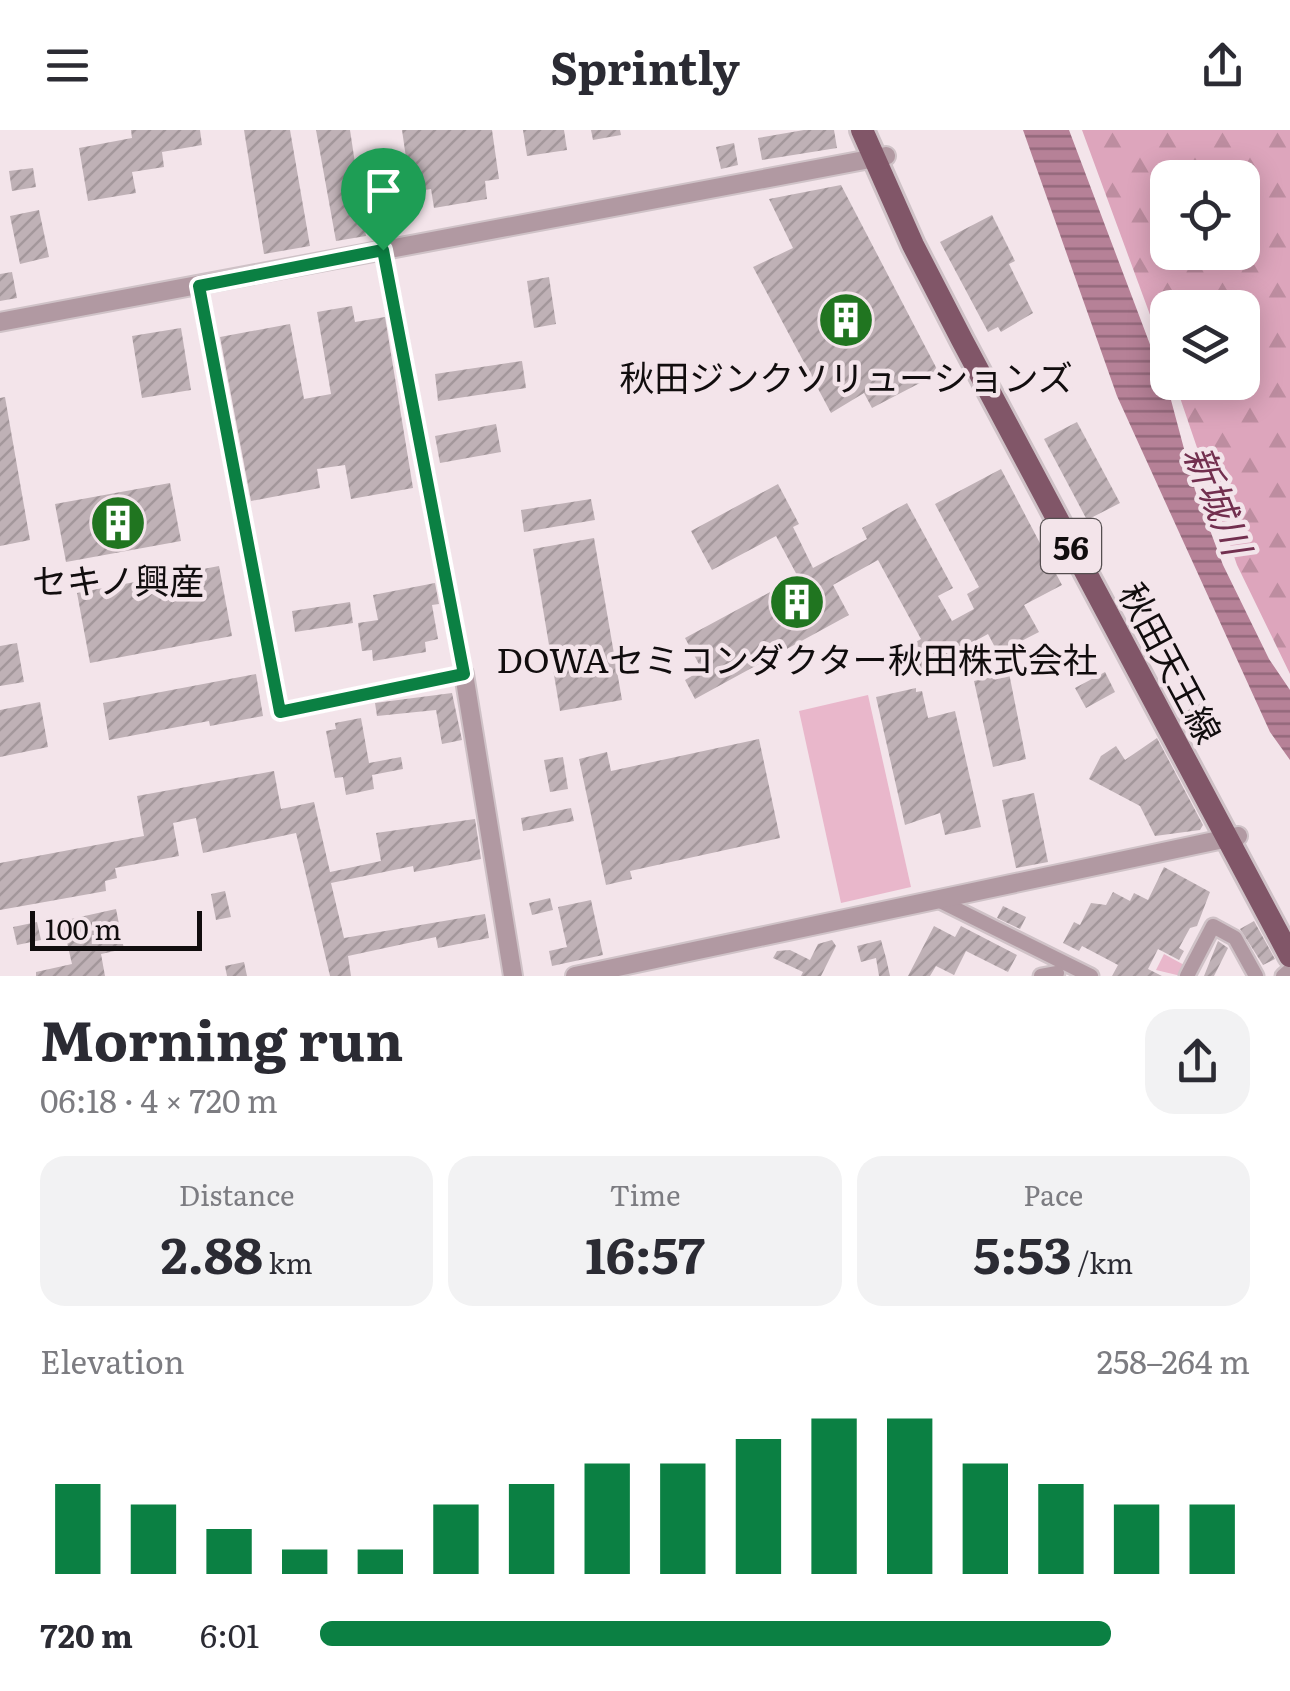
<!DOCTYPE html>
<meta charset="utf-8">
<style>
:root{--surface:#fff;--page:#f2f2f3;--text:#2b2b33;--muted:#7c7c81;--accent:#0b8043}
body{margin:0;font-family:Literata,"Noto Sans JP",serif;background:var(--page);color:var(--text);height:100vh;display:flex;flex-direction:column;font-size:38px;white-space:nowrap}
*{box-sizing:border-box;margin:0}
p{font-size:32px;color:var(--muted)}
.icon{flex:none;width:55px;height:55px;fill:none;stroke:currentColor;stroke-width:2;stroke-linecap:round;stroke-linejoin:round}
.map{position:relative;height:846px;overflow:hidden}
.side{display:flex;flex-direction:column;background:var(--surface);flex:1}
.side>*{flex:none}
.buttons{position:absolute;left:1150px;top:30px;display:grid;gap:20px}
.buttons a{display:grid;place-items:center;width:110px;height:110px;border-radius:20px;background:var(--surface);box-shadow:0 5px 25px #0003;font-size:50px}
.scale{position:absolute;left:30px;bottom:25px;width:172px;box-sizing:border-box;padding-left:10px;border:5px solid #110d0e;border-top:0;font-size:28px;line-height:35px;white-space:nowrap;color:#110d0e;-webkit-text-stroke:8px #f3e4ea;paint-order:stroke}
.pin{position:absolute;display:grid;place-items:center;width:85px;height:85px;color:#fff;margin:-102px -42px;border-radius:50% 50% 50% 0;rotate:-45deg;box-shadow:0 0 10px #0007}
.pin .icon{rotate:45deg}
.round{display:grid;place-items:center;flex:none;width:105px;height:105px;border-radius:30px;background:var(--page)}
.headline{display:flex;align-items:center;justify-content:space-between;height:170px;padding:0 40px}
h1{font-size:55px;font-weight:700;line-height:75px}
.figures{display:grid;grid-template-columns:repeat(3,1fr);gap:15px;height:170px;padding:10px 40px}
.figures div{display:grid;align-content:center;border-radius:25px;background:var(--page);text-align:center}
.figures b{font-size:50px;font-weight:700}
.figures small{font-size:28px;font-weight:400}
.figures p{font-size:28px}
.chart{height:280px;padding:20px 40px}
.chart p{display:flex;justify-content:space-between}
.chart svg{width:100%;height:180px;margin-top:10px;stroke:var(--accent);stroke-width:6}
ul{padding:0 40px;list-style:none;font-size:32px}
li{display:grid;grid-template-columns:160px 120px 1fr;align-items:center;height:75px}
li i{height:25px;border-radius:12px;background:var(--accent)}
header{display:flex;justify-content:space-between;align-items:center;height:130px;padding:0 40px;background:var(--surface);font-size:45px;font-weight:700}
.map>svg:first-child{display:block}
</style>
<header><svg class="icon" aria-label="menu" viewBox="0 0 24 24"><path d="M4 6h16M4 12h16M4 18h16"/></svg>Sprintly<svg class="icon" aria-label="share" viewBox="0 0 24 24"><path d="M12 15V3M7 8l5-5 5 5M5 13v7h14v-7"/></svg></header>
<div class="map">
<svg width="1290" height="846" viewBox="0 0 1290 846">
<defs>
<pattern id="forest-firs" width="22" height="20" patternUnits="userSpaceOnUse" patternTransform="scale(2.5)"><rect width="22" height="20" fill="#dda5bc"/><path d="M5 1l3.5 6h-7zM16 11l3.5 6h-7z" fill="#bd8da0"/></pattern>
<pattern id="water-rules" width="6" height="5" patternUnits="userSpaceOnUse" patternTransform="scale(2.5)"><rect width="6" height="5" fill="#b68197"/><path d="M0 2.5h6" fill="none" stroke="#93687a"/></pattern>
<pattern id="building-hatch" width="6" height="6" patternUnits="userSpaceOnUse" patternTransform="scale(2.5)"><rect width="6" height="6" fill="#bfb1b6"/><path d="M-1 1l2-2M0 6l6-6M5 7l2-2" fill="none" stroke="#a3979b"/></pattern>
</defs>
<rect width="100%" height="100%" fill="#f3e4ea"/>
<g fill="#e9b7cb">
<polygon points="868,565 911,757 841,773 799,581"/>
<polygon points="1164,824 1186,836 1181,846 1156,840"/>
</g>
<path fill="url(#forest-firs)" fill-rule="evenodd" d="M1082,0H1290V544L1237,435L1175,253L1242,252V178H1168L1167,231ZM1168,48H1242V122H1168Z"/>
<polygon fill="url(#water-rules)" points="1023,0 1069,0 1171,270 1195,360 1223,435 1269,529 1290,560 1290,630 1270,602 1117,266"/>
<g fill="url(#building-hatch)">
<polygon points="131,0 200,0 202,15 162,22 164,37 132,42 136,63 88,71 79,18 132,8"/>
<polygon points="244,0 290,0 310,116 264,124"/>
<polygon points="316,0 350,0 366,106 336,111"/>
<polygon points="402,0 492,0 499,49 485,51 487,69 434,78 431,59 411,62"/>
<polygon points="523,0 564,0 567,20 527,26"/>
<polygon points="591,0 620,0 621,5 593,10"/>
<polygon points="804,0 834,0 837,18 762,30 758,8"/>
<polygon points="734,13 738,35 721,39 716,17"/>
<polygon points="33,38 36,57 12,61 9,41"/>
<polygon points="841,55 939,243 872,278 864,263 831,283 753,137 793,118 769,69"/>
<polygon points="39,80 49,127 20,134 10,86"/>
<polygon points="992,85 1015,131 1009,134 1033,183 1001,202 998,197 988,202 940,112"/>
<polygon points="12,142 17,168 0,171 0,144"/>
<polygon points="549,147 556,194 534,198 527,151"/>
<polygon points="352,176 355,192 385,187 413,358 351,369 345,335 317,339 320,358 251,371 220,207 290,194 304,269 331,264 317,182"/>
<polygon points="181,198 191,260 142,268 132,206"/>
<polygon points="522,231 526,258 438,271 435,244"/>
<polygon points="5,267 30,410 0,416 0,268"/>
<polygon points="1077,292 1120,373 1087,390 1044,309"/>
<polygon points="496,294 501,322 440,333 435,306"/>
<polygon points="1001,339 1062,455 1024,475 1039,502 998,523 988,504 915,544 902,520 921,509 878,430 833,455 849,485 695,569 685,550 702,540 685,508 798,447 776,406 712,440 691,401 778,354 799,394 793,397 813,438 867,409 862,398 907,373 953,458 938,466 952,491 974,479 967,464 979,457 935,374"/>
<polygon points="170,353 181,411 66,432 55,374"/>
<polygon points="591,369 595,390 524,402 521,380"/>
<polygon points="594,408 622,570 560,581 533,419"/>
<polygon points="219,436 232,506 90,533 77,463"/>
<polygon points="435,453 439,474 432,475 438,509 425,512 426,522 373,531 372,520 362,521 358,493 378,490 373,465"/>
<polygon points="350,472 353,493 295,502 292,481"/>
<polygon points="1156,481 1165,497 1150,506 1140,490"/>
<polygon points="17,513 24,552 0,556 0,516"/>
<polygon points="1105,542 1115,562 1086,578 1075,558"/>
<polygon points="1009,543 1026,629 993,637 974,551"/>
<polygon points="256,544 263,586 210,596 209,591 109,610 103,573"/>
<polygon points="916,558 916,562 922,561 928,588 955,581 981,697 945,705 940,683 905,695 876,567"/>
<polygon points="452,563 462,610 442,614 436,580 377,586 375,573"/>
<polygon points="40,572 48,617 0,627 0,580"/>
<polygon points="1201,573 1215,598 1199,607 1185,582"/>
<polygon points="361,588 369,633 401,627 403,639 372,645 374,659 346,665 343,647 335,648 326,601 336,599 335,593"/>
<polygon points="1157,608 1203,695 1200,700 1155,706 1140,676 1089,649 1101,626 1116,616 1125,630"/>
<polygon points="759,609 780,708 630,741 632,749 606,755 579,629 607,622 611,641"/>
<polygon points="563,627 568,659 550,662 544,630"/>
<polygon points="274,641 281,679 314,672 330,742 381,731 376,703 475,689 481,729 414,742 413,736 331,753 344,808 485,784 489,808 438,818 436,807 348,826 351,846 330,846 296,703 203,723 196,688 173,693 179,726 115,738 117,748 105,751 106,761 0,780 0,733 144,706 137,666"/>
<polygon points="1034,663 1048,732 1016,738 1002,670"/>
<polygon points="571,678 574,691 523,701 521,688"/>
<polygon points="1164,737 1210,762 1197,796 1190,798 1179,818 1184,821 1179,830 1158,819 1148,839 1162,846 1112,846 1118,835 1082,816 1079,821 1063,813 1074,792 1080,795 1091,773 1106,775 1113,762 1130,771 1134,763 1148,770"/>
<polygon points="225,761 231,787 216,790 211,764"/>
<polygon points="550,768 553,780 532,785 529,773"/>
<polygon points="591,770 603,825 552,836 549,821 567,817 558,777"/>
<polygon points="1003,776 1026,787 1020,799 997,788"/>
<polygon points="116,779 124,819 101,824 105,846 36,846 36,842 72,834 62,791"/>
<polygon points="1254,791 1275,829 1263,835 1240,799"/>
<polygon points="37,792 41,810 17,815 13,797"/>
<polygon points="934,796 955,807 961,796 1017,825 1008,842 966,821 954,845 936,836 930,846 908,846"/>
<polygon points="832,810 836,816 821,846 801,846 803,842 773,828 777,821 790,820 810,830 818,814"/>
<polygon points="881,810 886,828 890,846 879,846 876,828 861,832 857,816"/>
<polygon points="1218,811 1228,818 1214,846 1204,846"/>
<polygon points="244,832 247,846 227,846 225,836"/>
</g>
<g fill="none" stroke-linecap="round" stroke-linejoin="round">
<g stroke="#cfc2c7" stroke-width="19">
<g id="minor">
<polyline points="199,156 280,582 464,544 383,120"/>
<polyline points="936,769 1091,846"/>
<polyline points="1041,846 1057,843"/>
<polyline points="1187,846 1213,796 1235,808 1256,846"/>
<polyline points="1283,846 1290,840"/>
</g>
</g>
<g stroke="#cfc2c7" stroke-width="22">
<g id="tertiary">
<polyline points="0,192 886,26"/>
<polyline points="464,544 513,846"/>
<polyline points="575,846 1238,706"/>
</g>
</g>
<g stroke="#cfc2c7" stroke-width="28">
<polyline id="primary" points="862,0 913,115 962,210 1290,826"/>
</g>
<use href="#minor" stroke="#b199a2" stroke-width="14"/>
<use href="#tertiary" stroke="#b199a2" stroke-width="18"/>
<use href="#primary" stroke="#815668" stroke-width="22"/>
</g>
<g fill="none" stroke-linecap="round" stroke-linejoin="round">
<g stroke="#fff" stroke-width="20">
<polygon id="route" points="383,120 464,544 280,582 199,156"/>
</g>
<use href="#route" stroke="#0b8043" stroke-width="12"/>
</g>
<defs>
<g id="building-disc" transform="scale(2.875)"><circle r="9.5" fill="#207520" stroke="#f3e4ea"/><path d="M-4-6H4V6H1V3H-1V6H-4ZM-2.5-4.3h1.7v1.8h-1.7ZM.8-4.3h1.7v1.8H.8ZM-2.5-1h1.7V.8h-1.7ZM.8-1h1.7V.8H.8Z" fill="#fff"/></g>
</defs>
<g fill-rule="evenodd">
<use href="#building-disc" x="846" y="190"/>
<use href="#building-disc" x="118" y="393"/>
<use href="#building-disc" x="797" y="472"/>
</g>
<g text-anchor="middle" dominant-baseline="central" stroke-width="9" stroke-linejoin="round" paint-order="stroke">
<rect fill="#f3e4ea" stroke="#554e50" stroke-width="2.5" x="1041" y="389" width="60" height="54" rx="8"/>
<g font-size="32" font-weight="bold" fill="#110d0e">
<text x="1071" y="416">56</text>
</g>
<g font-size="35" fill="#110d0e" stroke="#f3e4ea">
<text x="846" y="246">秋田ジンクソリューションズ</text>
<text x="118" y="449">セキノ興産</text>
<text x="797" y="528">DOWAセミコンダクター秋田株式会社</text>
</g>
<g font-size="35" fill="#110d0e" stroke="#f3e4ea">
<text transform="translate(1172 532) rotate(62)">秋田天王線</text>
</g>
<g font-size="38" font-style="italic" fill="#722f4f" stroke="#f3e4ea">
<text transform="translate(1220 369) rotate(68)">新城川</text>
</g>
</g>
</svg>
<div class="buttons">
<a><svg class="icon" aria-label="locate" viewBox="0 0 24 24"><circle cx="12" cy="12" r="6"/><path d="M12 2v4M12 18v4M2 12h4M18 12h4"/></svg></a>
<a><svg class="icon" aria-label="layers" viewBox="0 0 24 24"><path d="M12 4l9 5-9 5-9-5zM3 14l9 5 9-5"/></svg></a>
</div>
<div class="scale">100 m</div>
<div class="pin" style="left:383px;top:120px;background:#1e9e55"><svg class="icon" aria-label="arrive" viewBox="0 0 24 24"><path d="M6 21V4h12l-3 4 3 4H6"/></svg></div>
</div>
<section class="side">
<div class="headline"><div><h1>Morning run</h1><p>06:18 · 4 × 720 m</p></div><a class="round"><svg class="icon" aria-label="share" viewBox="0 0 24 24"><path d="M12 15V3M7 8l5-5 5 5M5 13v7h14v-7"/></svg></a></div>
<div class="figures">
<div><p>Distance</p><b>2.88<small> km</small></b></div>
<div><p>Time</p><b>16:57</b></div>
<div><p>Pace</p><b>5:53<small> /km</small></b></div>
</div>
<div class="chart"><p><span>Elevation</span>258–264 m</p>
<svg viewBox="0 0 160 44" preserveAspectRatio="none"><path d="M5 44V22M15 44V27M25 44V33M35 44V38M45 44V38M55 44V27M65 44V22M75 44V17M85 44V17M95 44V11M105 44V6M115 44V6M125 44V17M135 44V22M145 44V27M155 44V27"/></svg>
</div>
<ul>
<li><b>720 m</b>6:01<i style="width:85%"></i></li>
</ul>
</section>
